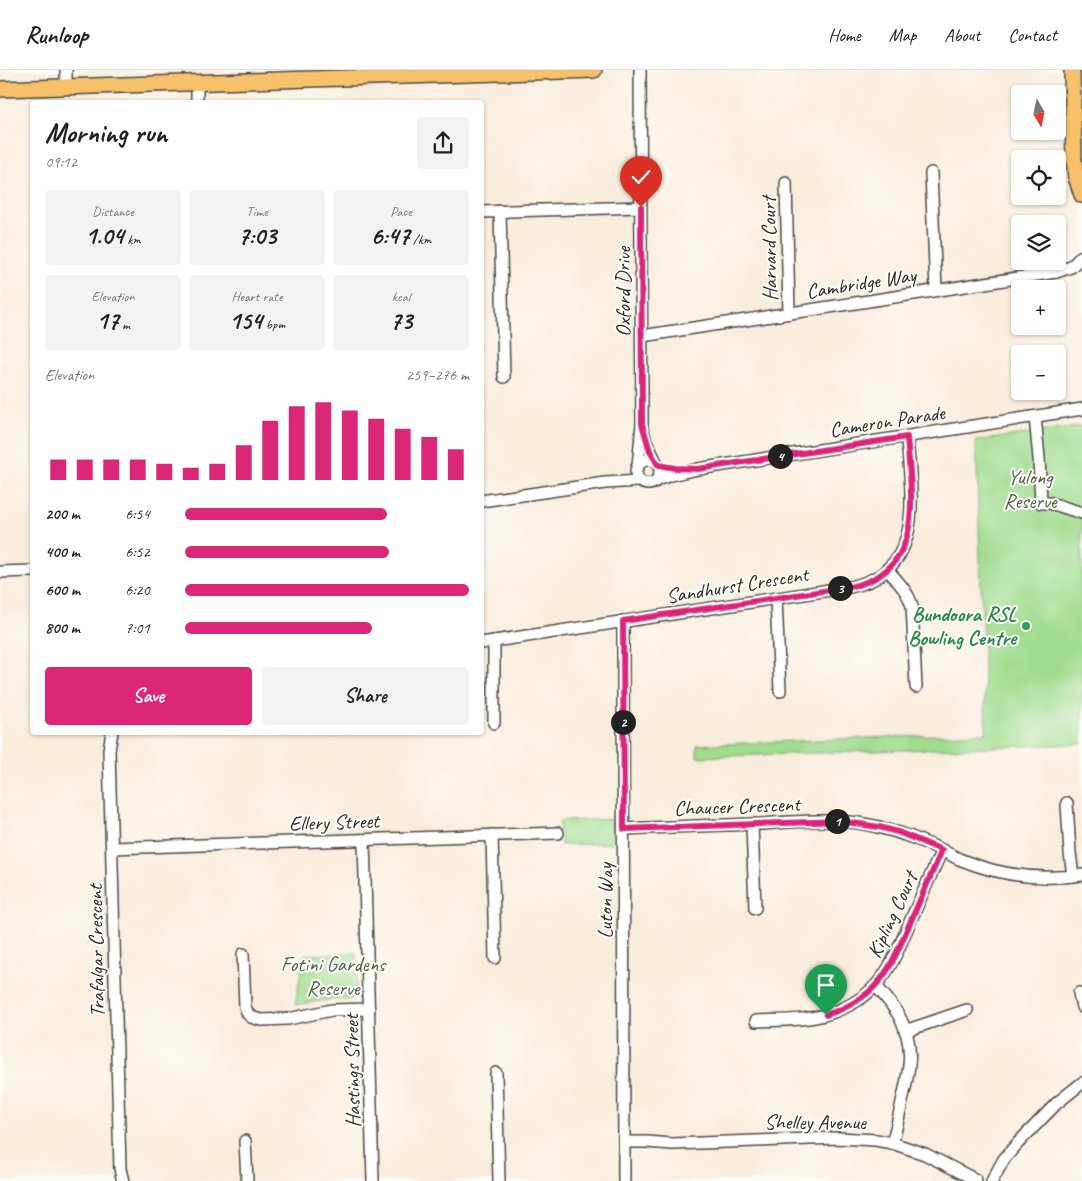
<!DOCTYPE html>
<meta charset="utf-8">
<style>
:root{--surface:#fff;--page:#f2f2f2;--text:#202124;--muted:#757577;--line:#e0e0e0;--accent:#db2777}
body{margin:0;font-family:Caveat,sans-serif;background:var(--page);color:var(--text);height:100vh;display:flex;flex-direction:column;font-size:19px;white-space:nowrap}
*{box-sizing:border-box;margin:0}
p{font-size:16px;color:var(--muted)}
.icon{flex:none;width:28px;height:28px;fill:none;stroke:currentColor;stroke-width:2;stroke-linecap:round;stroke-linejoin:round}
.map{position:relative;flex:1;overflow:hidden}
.details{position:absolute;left:30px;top:30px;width:454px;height:635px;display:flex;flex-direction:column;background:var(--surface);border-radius:5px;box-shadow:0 1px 4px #0004}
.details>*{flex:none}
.needle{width:32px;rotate:171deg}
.controls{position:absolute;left:1011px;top:15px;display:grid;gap:10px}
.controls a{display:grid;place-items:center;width:55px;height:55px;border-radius:5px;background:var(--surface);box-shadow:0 1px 4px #0004;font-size:25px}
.pin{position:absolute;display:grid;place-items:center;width:42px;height:42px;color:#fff;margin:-51px -21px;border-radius:50% 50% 50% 0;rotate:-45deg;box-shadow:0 0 5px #0007}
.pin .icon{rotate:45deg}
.km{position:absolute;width:25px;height:25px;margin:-12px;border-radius:50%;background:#222;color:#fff;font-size:14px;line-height:25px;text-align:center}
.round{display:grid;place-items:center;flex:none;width:52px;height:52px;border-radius:5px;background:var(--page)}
.head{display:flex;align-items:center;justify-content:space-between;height:85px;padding:0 15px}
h1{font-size:28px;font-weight:600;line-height:38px}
.stats{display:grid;grid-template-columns:repeat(3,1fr);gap:8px;height:85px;padding:5px 15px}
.stats div{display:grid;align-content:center;border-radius:5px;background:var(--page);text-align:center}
.stats b{font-size:25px;font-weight:600}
.stats small{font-size:14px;font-weight:400}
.stats p{font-size:14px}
.chart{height:140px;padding:10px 15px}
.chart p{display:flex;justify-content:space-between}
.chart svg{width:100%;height:90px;margin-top:5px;stroke:var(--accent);stroke-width:6}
.button{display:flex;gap:10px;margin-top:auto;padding:10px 15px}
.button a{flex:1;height:58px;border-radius:5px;background:var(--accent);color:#fff;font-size:20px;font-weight:600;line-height:58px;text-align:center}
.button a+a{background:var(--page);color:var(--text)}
ul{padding:0 15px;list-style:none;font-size:16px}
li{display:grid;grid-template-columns:80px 60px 1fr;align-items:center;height:38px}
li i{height:12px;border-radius:6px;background:var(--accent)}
header{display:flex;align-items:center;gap:30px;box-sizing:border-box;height:70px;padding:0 25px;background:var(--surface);border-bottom:1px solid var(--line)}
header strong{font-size:24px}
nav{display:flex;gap:28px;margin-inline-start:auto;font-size:18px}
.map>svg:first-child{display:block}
</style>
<header>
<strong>Runloop</strong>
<nav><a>Home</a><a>Map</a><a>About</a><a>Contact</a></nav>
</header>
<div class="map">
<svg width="1082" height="1111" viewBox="0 0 1082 1111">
<rect width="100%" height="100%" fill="#fdfcf7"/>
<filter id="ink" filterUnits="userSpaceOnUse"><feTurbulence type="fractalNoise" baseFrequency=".02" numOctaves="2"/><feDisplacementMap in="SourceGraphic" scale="10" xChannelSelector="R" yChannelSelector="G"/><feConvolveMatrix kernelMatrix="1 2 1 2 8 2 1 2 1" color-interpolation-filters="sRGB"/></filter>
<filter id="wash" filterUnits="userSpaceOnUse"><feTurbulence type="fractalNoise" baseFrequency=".0096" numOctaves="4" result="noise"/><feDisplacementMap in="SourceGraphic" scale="20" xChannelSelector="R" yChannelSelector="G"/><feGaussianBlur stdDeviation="1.12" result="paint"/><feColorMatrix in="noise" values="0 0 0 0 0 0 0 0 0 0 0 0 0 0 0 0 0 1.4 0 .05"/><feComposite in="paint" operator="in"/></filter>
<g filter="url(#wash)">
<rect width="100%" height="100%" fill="#f8ecdb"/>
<g fill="#a0dc8f" stroke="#66845d">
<polygon points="1082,356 1082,674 697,687 697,675 986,663 976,371"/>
<polygon points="612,749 612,773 561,775 559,751"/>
<polygon points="356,883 357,923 352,929 327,930 295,935 304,885"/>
</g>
</g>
<g filter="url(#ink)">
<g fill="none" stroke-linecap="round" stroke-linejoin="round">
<g stroke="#4a4845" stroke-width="14">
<g id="minor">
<polyline points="66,0 66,16"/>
<polyline points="197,13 197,32"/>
<polyline points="931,103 936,220"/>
<polyline points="786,113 789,243"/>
<polyline points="500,141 504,307"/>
<polyline points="481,142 641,137"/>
<polyline points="642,266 1056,202 1071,197 1082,186"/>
<polyline points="1035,347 1039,388 1041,433 1050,433 1082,443"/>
<polyline points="643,361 646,371 656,392"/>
<circle cx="648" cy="402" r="12"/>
<polyline points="638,396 642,354 640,0"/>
<polyline points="659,409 671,405 698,399 1082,339"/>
<polyline points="481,431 605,413 639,411"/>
<path d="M887,499C897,511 908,521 912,536L916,617"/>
<polyline points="0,502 32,501"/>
<polyline points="776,528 780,621"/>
<polyline points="623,551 624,1111"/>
<polyline points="494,571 494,653"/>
<path d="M481,573L850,517C927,501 911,425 907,367"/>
<polyline points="112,662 109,680 120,1099 123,1111"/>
<polyline points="1067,733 1070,783 1073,806"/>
<polyline points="752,754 755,838"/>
<path d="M624,759C669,757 715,755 761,754C793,752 827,749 859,753C883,757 906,764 928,774C939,778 949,784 959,789C998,805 1040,811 1082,805"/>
<polyline points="492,765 495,888"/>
<polyline points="364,770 373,1111"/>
<polyline points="112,778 558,763"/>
<polyline points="243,884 245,937 248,944 251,947 261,950 288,949 332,940 369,939"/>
<path d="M876,916C884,925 893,935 899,946C916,976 909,1001 902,1032C899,1046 896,1060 892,1073"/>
<polyline points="1079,923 1082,937"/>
<path d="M756,951C779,950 802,951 824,945C843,940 864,929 877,914C892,897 900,875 909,854C920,829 931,805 942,780"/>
<polyline points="905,961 967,940"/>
<polyline points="496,1003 499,1111"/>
<polyline points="245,1071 247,1111"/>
<polyline points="624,1072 647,1072 672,1074 838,1068 876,1070 892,1073 925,1084 976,1110"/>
<polyline points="992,1111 1004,1089 1018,1073 1057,1033 1082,1013"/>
</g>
</g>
<g stroke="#4a4845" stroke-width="18">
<g id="major">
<polyline points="1072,0 1074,89 1076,107 1082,125"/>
<polyline points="0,19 594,0"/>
</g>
</g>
<use href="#minor" stroke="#fff" stroke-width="11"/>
<use href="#major" stroke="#f7c06b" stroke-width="15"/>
</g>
</g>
<g fill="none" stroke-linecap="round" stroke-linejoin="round" filter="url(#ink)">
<g stroke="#fff" stroke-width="10">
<path id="route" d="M641,137L642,354L650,381L658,395L675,398L698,399L907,367C911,425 927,501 850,517L623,551L624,759L840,751L879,757L898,762L942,780C931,805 920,830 909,855C900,875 891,900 875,916C862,930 844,939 826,945"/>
</g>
<use href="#route" stroke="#db2777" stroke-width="6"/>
</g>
<circle fill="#2e9e5b" stroke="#fdfcf7" stroke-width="2" cx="1026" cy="556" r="5"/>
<g text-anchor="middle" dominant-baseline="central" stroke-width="4" stroke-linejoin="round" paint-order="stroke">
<g font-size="21" fill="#2b2b2b" stroke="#fdfcf7">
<text transform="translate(769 179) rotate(-91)">Harvard Court</text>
<text transform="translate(861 213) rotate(-9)">Cambridge Way</text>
<text transform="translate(623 222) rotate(-90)">Oxford Drive</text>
<text transform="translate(887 351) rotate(-9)">Cameron Parade</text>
<text transform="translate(737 515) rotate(-9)">Sandhurst Crescent</text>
<text transform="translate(737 736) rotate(-2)">Chaucer Crescent</text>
<text transform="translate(334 752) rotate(-2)">Ellery Street</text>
<text transform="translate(605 831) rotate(-90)">Luton Way</text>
<text transform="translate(892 845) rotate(-65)">Kipling Court</text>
<text transform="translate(96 881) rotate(-91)">Trafalgar Crescent</text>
<text transform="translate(352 1001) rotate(-91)">Hastings Street</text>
<text x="815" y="1052">Shelley Avenue</text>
</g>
<g font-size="21" fill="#4e6049" stroke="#fdfcf7">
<text x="1030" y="407">Yulong<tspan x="1030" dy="24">Reserve</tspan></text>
<text x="333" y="894">Fotini Gardens<tspan x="333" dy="24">Reserve</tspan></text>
</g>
<g font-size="21" font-weight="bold" fill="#27864d" stroke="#fdfcf7" text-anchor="end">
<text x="1016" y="544">Bundoora RSL<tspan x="1016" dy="24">Bowling Centre</tspan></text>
</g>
</g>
</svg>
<div class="controls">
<a><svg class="needle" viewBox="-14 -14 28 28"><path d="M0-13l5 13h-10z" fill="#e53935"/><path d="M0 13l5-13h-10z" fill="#757577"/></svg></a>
<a><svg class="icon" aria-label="locate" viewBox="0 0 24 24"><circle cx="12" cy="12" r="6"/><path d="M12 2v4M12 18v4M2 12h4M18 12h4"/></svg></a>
<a><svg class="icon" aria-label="layers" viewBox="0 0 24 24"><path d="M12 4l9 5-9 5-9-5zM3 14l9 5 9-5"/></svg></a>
<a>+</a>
<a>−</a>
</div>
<div class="pin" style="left:826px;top:945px;background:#1e9e55"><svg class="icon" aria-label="arrive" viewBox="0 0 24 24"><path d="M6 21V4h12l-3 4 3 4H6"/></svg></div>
<div class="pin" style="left:641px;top:137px;background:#d93025"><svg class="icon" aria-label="check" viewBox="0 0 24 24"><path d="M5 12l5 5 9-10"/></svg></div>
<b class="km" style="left:837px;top:751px">1</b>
<b class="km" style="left:623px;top:652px">2</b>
<b class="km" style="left:840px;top:518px">3</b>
<b class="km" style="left:780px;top:386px">4</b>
<section class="details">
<div class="head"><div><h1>Morning run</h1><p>09:12</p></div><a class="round"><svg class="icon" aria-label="share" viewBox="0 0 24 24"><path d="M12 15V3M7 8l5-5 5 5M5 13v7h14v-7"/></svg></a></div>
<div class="stats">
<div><p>Distance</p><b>1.04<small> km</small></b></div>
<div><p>Time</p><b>7:03</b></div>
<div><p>Pace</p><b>6:47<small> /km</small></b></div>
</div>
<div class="stats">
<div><p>Elevation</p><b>17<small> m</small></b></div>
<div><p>Heart rate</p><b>154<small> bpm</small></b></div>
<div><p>kcal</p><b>73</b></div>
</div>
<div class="chart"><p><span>Elevation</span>259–276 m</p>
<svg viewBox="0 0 160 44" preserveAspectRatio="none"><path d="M5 44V34M15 44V34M25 44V34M35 44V34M45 44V36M55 44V38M65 44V36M75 44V27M85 44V15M95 44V8M105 44V6M115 44V10M125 44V14M135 44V19M145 44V23M155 44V29"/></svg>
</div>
<ul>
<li><b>200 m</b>6:54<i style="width:71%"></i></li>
<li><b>400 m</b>6:52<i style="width:72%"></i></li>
<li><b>600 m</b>6:20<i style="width:100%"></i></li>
<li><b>800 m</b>7:01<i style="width:66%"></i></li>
</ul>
<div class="button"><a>Save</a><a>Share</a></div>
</section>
</div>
